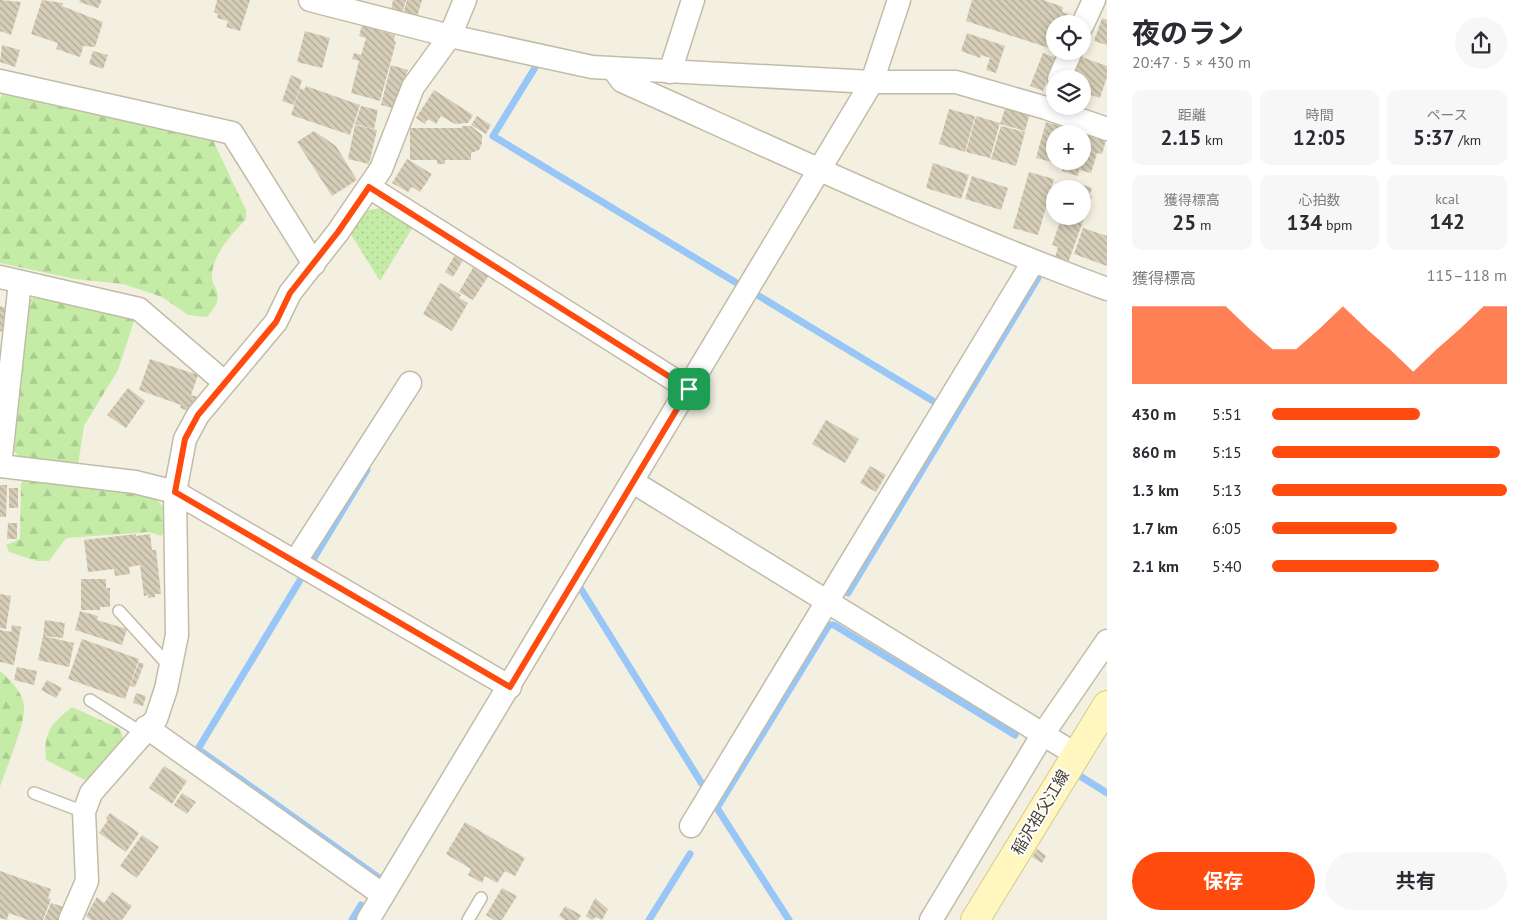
<!DOCTYPE html>
<html lang="ja">
<meta charset="utf-8">
<style>
:root{--surface:#fff;--page:#f7f7f7;--text:#2b2b33;--muted:#7c7c81;--accent:#ff4b0d}
body{margin:0;font-family:"PT Sans","Noto Sans JP",sans-serif;background:var(--page);color:var(--text);height:100vh;display:flex;flex-direction:column;font-size:19px;white-space:nowrap}
*{box-sizing:border-box;margin:0}
p{font-size:16px;color:var(--muted)}
.icon{flex:none;width:28px;height:28px;fill:none;stroke:currentColor;stroke-width:2;stroke-linecap:round;stroke-linejoin:round}
.map{position:relative;flex:1;overflow:hidden}
.details{display:flex;flex-direction:column;background:var(--surface);width:425px}
.details>*{flex:none}
.fabs{position:absolute;left:1046px;top:15px;display:grid;gap:10px}
.fabs a{display:grid;place-items:center;width:45px;height:45px;border-radius:50%;background:var(--surface);box-shadow:0 2px 8px #0003;font-size:25px}
.pin{position:absolute;display:grid;place-items:center;width:42px;height:42px;color:#fff;margin:-21px;border-radius:10px;box-shadow:0 2px 8px #0006}
.round{display:grid;place-items:center;flex:none;width:52px;height:52px;border-radius:26px;background:var(--page)}
.overview{display:flex;align-items:center;justify-content:space-between;height:85px;padding:0 25px}
h1{font-size:28px;font-weight:700;line-height:38px}
.metrics{display:grid;grid-template-columns:repeat(3,1fr);gap:8px;height:85px;padding:5px 25px}
.metrics div{display:grid;align-content:center;border-radius:10px;background:var(--page);text-align:center}
.metrics b{font-size:21px;font-weight:700}
.metrics small{font-size:14px;font-weight:400}
.metrics p{font-size:14px}
.chart{height:140px;padding:10px 25px}
.chart p{display:flex;justify-content:space-between}
.chart svg{width:100%;height:90px;margin-top:5px;fill:var(--accent);opacity:.7}
.action{display:flex;gap:10px;margin-top:auto;padding:10px 25px}
.action a{flex:1;height:58px;border-radius:30px;background:var(--accent);color:#fff;font-size:20px;font-weight:700;line-height:58px;text-align:center}
.action a+a{background:var(--page);color:var(--text)}
ul{padding:0 25px;list-style:none;font-size:16px}
li{display:grid;grid-template-columns:80px 60px 1fr;align-items:center;height:38px}
li i{height:12px;border-radius:6px;background:var(--accent)}
main{display:flex;flex:1;min-height:0}
.map>svg:first-child{display:block}
</style>
<main>
<div class="map">
<svg width="1107" height="920" viewBox="0 0 1107 920">
<defs>
<pattern id="green-dots" width="8" height="8" patternUnits="userSpaceOnUse" patternTransform="scale(1.25)"><rect width="8" height="8" fill="#c5eca6"/><path d="M2 2h.1M6 6h.1" fill="none" stroke="#abcb8f" stroke-width="1.8" stroke-linecap="round"/></pattern>
<pattern id="forest-firs" width="22" height="20" patternUnits="userSpaceOnUse" patternTransform="scale(1.25)"><rect width="22" height="20" fill="#c5eca6"/><path d="M5 1l3.5 6h-7zM16 11l3.5 6h-7z" fill="#abcb8f"/></pattern>
<pattern id="building-back-hatch" width="6" height="6" patternUnits="userSpaceOnUse" patternTransform="scale(1.25)"><rect width="6" height="6" fill="#d5cdb7"/><path d="M-1 5l2 2M0 0l6 6M5-1l2 2" fill="none" stroke="#afa895"/></pattern>
</defs>
<rect width="100%" height="100%" fill="#f3f0e2"/>
<polygon fill="url(#green-dots)" points="382,208 413,227 380,281 350,233 368,210"/>
<g fill="url(#forest-firs)">
<path d="M4,88L210,134L246,210V219C233,233 210,257 212,278C212,282 215,286 216,289C221,301 214,308 207,317L188,315L162,297L123,284L75,279L0,263V99Z"/>
<polygon points="37,295 135,318 118,370 84,426 78,465 19,457 11,447 26,302"/>
<polygon points="23,479 152,496 165,508 166,532 161,536 149,532 66,538 49,561 37,561 9,552 6,545 20,539 21,484"/>
<path d="M0,671C10,679 22,692 24,705C26,724 6,768 0,787Z"/>
<path d="M72,707L120,729L123,739L99,770L85,780L46,760C43,732 51,724 72,707Z"/>
</g>
<g fill="none" stroke-linecap="round" stroke-linejoin="round">
<g stroke="#97c6f7" stroke-width="7">
<polyline points="536,66 493,136 740,285"/>
<polyline points="759,296 933,401"/>
<polyline points="314,558 367,470"/>
<polyline points="302,577 198,749 378,877"/>
<polyline points="581,589 702,784"/>
<polyline points="848,593 1038,278"/>
<polyline points="1080,776 1107,793"/>
<polyline points="352,920 361,905"/>
<polyline points="649,920 690,854"/>
<polyline points="789,920 717,808 829,625 834,625 1015,735"/>
</g>
</g>
<g fill="url(#building-back-hatch)" fill-rule="evenodd">
<polygon points="0,0 21,2 11,35 0,31"/>
<polygon points="42,0 63,3 62,6 103,22 95,47 82,46 83,48 80,57 56,49 58,43 31,34"/>
<polygon points="80,0 102,0 98,8 79,2"/>
<polygon points="217,0 250,0 240,31 226,27 228,21 217,18 218,14 214,12"/>
<polygon points="393,0 406,0 402,13 391,10"/>
<polygon points="407,0 422,0 417,17 403,14"/>
<polygon points="972,0 1043,0 1063,7 1062,12 1069,14 1066,24 1055,24 1055,50 966,21"/>
<polygon points="1102,18 1107,20 1107,45 1094,41"/>
<polygon points="363,22 381,27 380,31 395,35 394,41 396,42 380,101 351,93 359,61 352,59 354,53 361,55 366,38 359,36"/>
<polygon points="305,31 330,38 322,68 297,62"/>
<polygon points="967,33 1005,46 996,73 986,70 990,58 981,55 980,58 961,51"/>
<polygon points="2,45 20,50 15,67 0,62"/>
<polygon points="93,51 108,55 103,69 89,64"/>
<polygon points="1043,53 1056,58 1043,91 1030,86"/>
<polygon points="1079,56 1107,66 1107,77 1100,98 1082,92 1082,79 1071,79"/>
<polygon points="391,65 408,70 392,108 381,105"/>
<polygon points="291,75 302,80 294,105 282,101"/>
<polygon points="306,86 360,105 350,135 291,115 300,88 304,90"/>
<polygon points="434,90 473,115 468,123 455,124 441,116 436,124 428,119 425,124 416,118"/>
<polygon points="361,106 378,110 374,129 355,124"/>
<polygon points="1006,106 1030,113 1025,131 1000,124"/>
<polygon points="949,109 975,116 965,152 939,144"/>
<polygon points="477,116 491,125 486,134 471,125"/>
<polygon points="976,116 1000,123 990,158 966,152"/>
<path d="M1046,122L1106,140L1102,154L1097,153L1091,173L1079,170L1078,176L1062,171L1064,165L1036,158ZM1055,134H1082V161H1055Z"/>
<polygon points="355,125 377,130 369,164 348,159"/>
<polygon points="462,126 471,126 482,135 482,143 479,150 471,153 471,160 445,160 445,164 437,164 437,160 410,160 410,128 462,128"/>
<polygon points="1001,126 1025,132 1016,166 991,159"/>
<polygon points="314,131 336,146 357,180 332,196 297,142"/>
<polygon points="407,159 432,174 420,192 412,187 408,192 392,183"/>
<polygon points="933,163 969,175 961,199 926,188"/>
<polygon points="1029,172 1054,179 1038,235 1013,228"/>
<polygon points="972,176 1008,188 1001,210 965,199"/>
<polygon points="1080,184 1092,188 1090,195 1092,196 1068,263 1055,258 1058,247 1052,245 1062,216 1082,216 1082,189 1079,189"/>
<polygon points="1083,228 1107,236 1107,266 1074,254"/>
<polygon points="455,255 463,260 453,277 445,272"/>
<polygon points="474,266 489,275 473,300 459,292"/>
<polygon points="440,283 461,295 459,298 468,303 452,331 423,314"/>
<polygon points="0,306 12,310 7,333 0,331"/>
<polygon points="150,359 198,375 191,395 198,397 192,412 180,408 181,405 139,390"/>
<polygon points="128,388 145,401 126,428 107,415"/>
<polygon points="826,420 859,439 845,463 812,444"/>
<polygon points="870,466 886,475 876,492 860,483"/>
<polygon points="0,485 7,485 6,517 0,517"/>
<rect x="9" y="488" width="9" height="20"/>
<polygon points="8,523 17,523 17,539 7,539"/>
<polygon points="136,534 136,536 150,534 152,550 156,550 161,594 155,594 155,597 148,598 148,595 144,596 140,565 129,567 130,574 115,576 114,569 88,572 84,540"/>
<polygon points="81,579 106,579 106,588 110,588 110,607 100,607 100,610 81,610"/>
<polygon points="0,594 11,596 6,629 0,628"/>
<polygon points="80,611 98,616 97,620 127,629 122,645 75,630"/>
<polygon points="45,620 65,623 63,638 43,636"/>
<polygon points="12,625 21,627 14,665 0,662 0,630 11,632"/>
<polygon points="43,636 74,643 69,667 38,660"/>
<polygon points="82,639 139,659 125,699 68,679"/>
<polygon points="139,662 144,664 135,687 130,686"/>
<polygon points="17,667 37,671 34,685 14,680"/>
<polygon points="47,680 62,688 56,698 41,690"/>
<polygon points="136,693 146,696 143,706 133,703"/>
<polygon points="164,766 187,781 172,804 149,788"/>
<polygon points="182,793 196,802 187,814 174,805"/>
<polygon points="110,813 139,833 126,852 99,833 108,820 106,818"/>
<polygon points="465,822 525,858 515,876 505,871 497,883 485,876 482,883 468,875 471,869 446,854"/>
<polygon points="142,835 159,847 137,878 120,866"/>
<polygon points="1037,849 1046,856 1042,863 1032,857"/>
<polygon points="0,871 51,889 48,898 51,899 43,920 28,920 9,913 7,920 0,918"/>
<polygon points="502,888 517,896 502,920 494,920 486,915"/>
<polygon points="112,892 132,906 122,920 91,920 86,916 97,897 104,903"/>
<polygon points="595,898 608,909 602,920 596,917 592,920 586,916"/>
<polygon points="51,903 64,907 59,920 44,920"/>
<polygon points="565,906 581,915 578,920 565,920 559,916"/>
</g>
<g fill="none" stroke-linecap="round" stroke-linejoin="round">
<g stroke="#c2bca7" stroke-width="14">
<g id="service">
<polyline points="119,611 170,667"/>
<polyline points="90,700 142,733"/>
<polyline points="34,793 84,812"/>
<polyline points="468,920 481,898"/>
</g>
</g>
<g stroke="#c2bca7" stroke-width="25">
<g id="minor">
<polyline points="310,0 450,36 592,67 872,82 956,82 1046,108 1107,129"/>
<polyline points="1082,26 1094,0"/>
<path d="M614,70L622,81C783,153 942,228 1107,289"/>
<polyline points="670,72 693,0"/>
<polyline points="1059,79 1071,51"/>
<polyline points="0,81 232,133 314,264"/>
<polyline points="369,187 689,389"/>
<polyline points="0,277 139,309 224,382"/>
<polyline points="0,466 135,482 175,492 185,439 198,415 276,322 290,293 338,232 381,169 413,87 450,36 465,0"/>
<polyline points="0,466 20,282"/>
<polyline points="633,482 1075,754"/>
<polyline points="295,562 410,383"/>
<polyline points="146,727 383,895"/>
<polyline points="691,826 1033,262"/>
<polyline points="70,920 87,881 84,812 91,793 156,719 166,689 177,635 175,492 510,687"/>
<polyline points="368,920 872,82 899,0"/>
<polyline points="931,920 1043,734 1107,641"/>
</g>
</g>
<g stroke="#d7cc8d" stroke-width="30">
<polyline id="secondary" points="975,920 1107,705"/>
</g>
<use href="#service" stroke="#fff" stroke-width="11"/>
<use href="#minor" stroke="#fff" stroke-width="22"/>
<use href="#secondary" stroke="#fff6c0" stroke-width="28"/>
</g>
<g fill="none" stroke-linecap="round" stroke-linejoin="round">
<g stroke="#fff" stroke-width="10">
<polygon id="route" points="369,187 689,389 510,687 175,492 185,439 198,415 276,322 290,293 338,232"/>
</g>
<use href="#route" stroke="#ff4b0d" stroke-width="6"/>
</g>
<g text-anchor="middle" dominant-baseline="central" stroke-width="4" stroke-linejoin="round" paint-order="stroke">
<g font-size="16" fill="#454032" stroke="#fff">
<text transform="translate(1040 812) rotate(-59)">稲沢祖父江線</text>
</g>
</g>
</svg>
<div class="fabs">
<a><svg class="icon" aria-label="locate" viewBox="0 0 24 24"><circle cx="12" cy="12" r="6"/><path d="M12 2v4M12 18v4M2 12h4M18 12h4"/></svg></a>
<a><svg class="icon" aria-label="layers" viewBox="0 0 24 24"><path d="M12 4l9 5-9 5-9-5zM3 14l9 5 9-5"/></svg></a>
<a>+</a>
<a>−</a>
</div>
<div class="pin" style="left:689px;top:389px;background:#1e9e55"><svg class="icon" aria-label="arrive" viewBox="0 0 24 24"><path d="M6 21V4h12l-3 4 3 4H6"/></svg></div>
</div>
<section class="details">
<div class="overview"><div><h1>夜のラン</h1><p>20:47 · 5 × 430 m</p></div><a class="round"><svg class="icon" aria-label="share" viewBox="0 0 24 24"><path d="M12 15V3M7 8l5-5 5 5M5 13v7h14v-7"/></svg></a></div>
<div class="metrics">
<div><p>距離</p><b>2.15<small> km</small></b></div>
<div><p>時間</p><b>12:05</b></div>
<div><p>ペース</p><b>5:37<small> /km</small></b></div>
</div>
<div class="metrics">
<div><p>獲得標高</p><b>25<small> m</small></b></div>
<div><p>心拍数</p><b>134<small> bpm</small></b></div>
<div><p>kcal</p><b>142</b></div>
</div>
<div class="chart"><p><span>獲得標高</span>115–118 m</p>
<svg viewBox="0 0 160 44" preserveAspectRatio="none"><path d="M0 44V6L10 6L20 6L30 6L40 6L50 17L60 27L70 27L80 17L90 6L100 17L110 27L120 38L130 27L140 17L150 6L160 6V44z"/></svg>
</div>
<ul>
<li><b>430 m</b>5:51<i style="width:63%"></i></li>
<li><b>860 m</b>5:15<i style="width:97%"></i></li>
<li><b>1.3 km</b>5:13<i style="width:100%"></i></li>
<li><b>1.7 km</b>6:05<i style="width:53%"></i></li>
<li><b>2.1 km</b>5:40<i style="width:71%"></i></li>
</ul>
<div class="action"><a>保存</a><a>共有</a></div>
</section>
</main>
